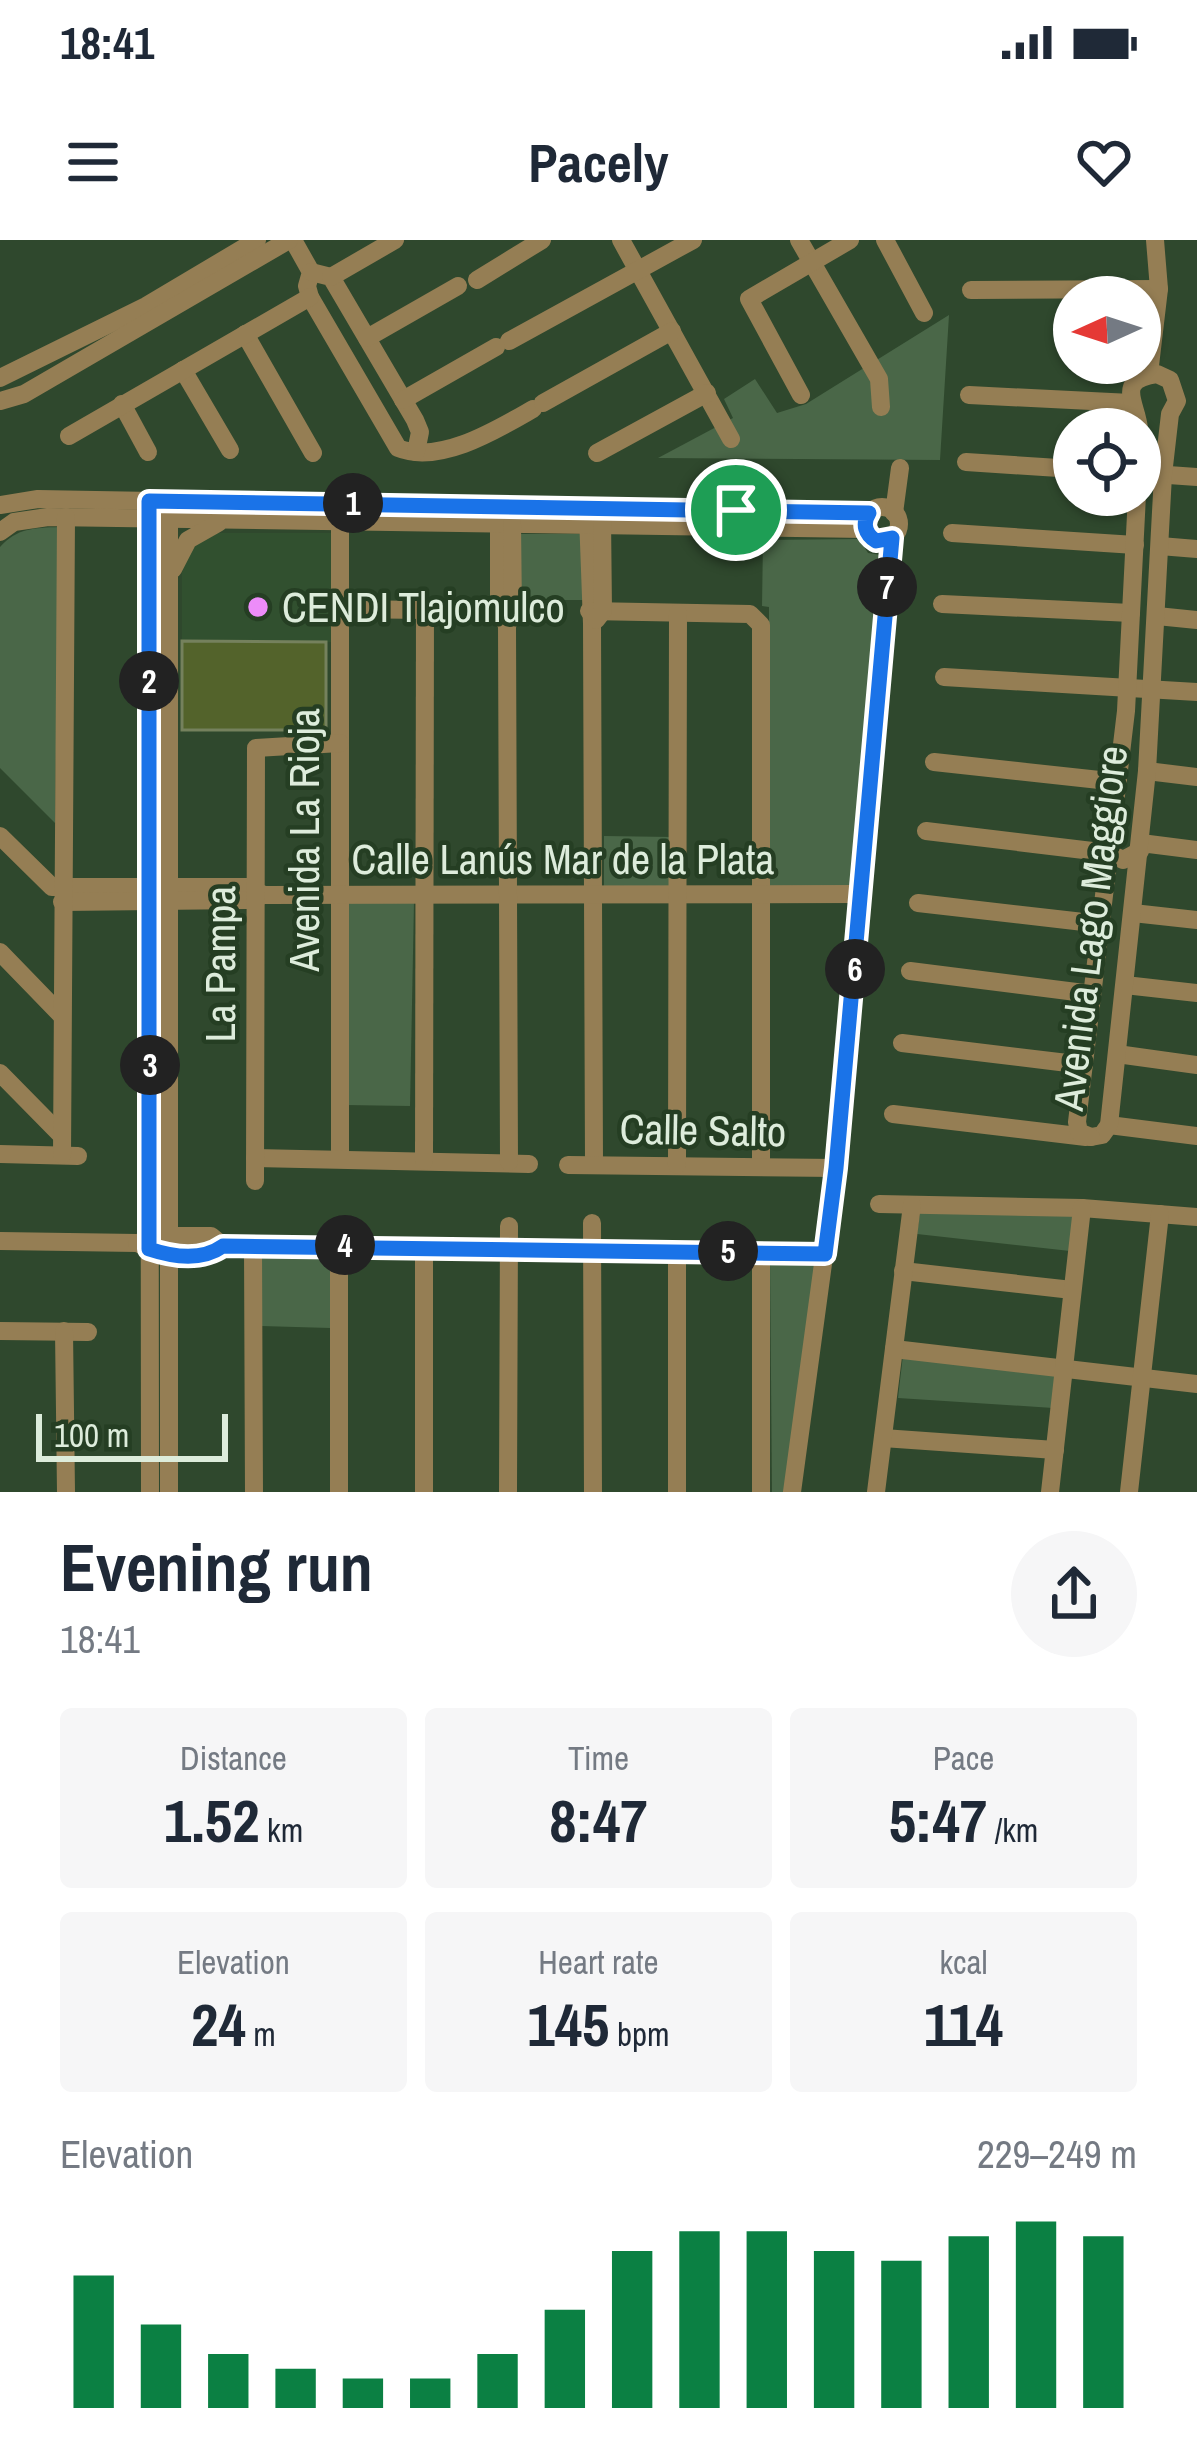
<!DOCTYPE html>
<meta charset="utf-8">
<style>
:root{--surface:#fff;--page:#f6f6f7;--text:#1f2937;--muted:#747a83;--accent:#0b8043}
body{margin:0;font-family:"Archivo Narrow",sans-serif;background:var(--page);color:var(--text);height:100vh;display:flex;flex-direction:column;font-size:45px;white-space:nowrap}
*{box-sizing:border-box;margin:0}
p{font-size:39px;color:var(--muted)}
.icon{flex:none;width:66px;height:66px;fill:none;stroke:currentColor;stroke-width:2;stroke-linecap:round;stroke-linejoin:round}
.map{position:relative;height:1252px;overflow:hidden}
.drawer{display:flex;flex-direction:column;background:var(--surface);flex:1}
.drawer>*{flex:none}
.needle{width:78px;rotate:267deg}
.tools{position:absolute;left:1053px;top:36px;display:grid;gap:24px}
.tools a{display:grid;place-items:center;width:108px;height:108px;border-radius:50%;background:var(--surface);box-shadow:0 3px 9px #0004;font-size:60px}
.scale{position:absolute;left:36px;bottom:30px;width:192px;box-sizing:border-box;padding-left:12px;border:6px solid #ddecdb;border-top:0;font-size:33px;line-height:42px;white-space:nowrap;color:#ddecdb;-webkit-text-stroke:9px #253e23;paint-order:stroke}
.pin{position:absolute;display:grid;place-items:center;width:102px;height:102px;color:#fff;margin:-51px;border:6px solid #fff;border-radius:50%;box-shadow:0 3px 12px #0007}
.km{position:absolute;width:60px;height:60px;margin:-30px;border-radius:50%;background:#222;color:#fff;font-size:33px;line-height:60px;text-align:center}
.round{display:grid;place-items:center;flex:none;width:126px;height:126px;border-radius:63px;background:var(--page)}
.summary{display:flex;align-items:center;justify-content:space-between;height:204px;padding:0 60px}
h1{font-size:66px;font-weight:800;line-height:90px}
.stats{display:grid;grid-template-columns:repeat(3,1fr);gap:18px;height:204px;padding:12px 60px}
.stats div{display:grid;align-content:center;border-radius:12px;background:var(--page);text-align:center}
.stats b{font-size:60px;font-weight:800}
.stats small{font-size:33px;font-weight:400}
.stats p{font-size:33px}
.chart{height:336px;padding:24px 60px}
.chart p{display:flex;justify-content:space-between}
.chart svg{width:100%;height:216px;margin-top:12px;stroke:var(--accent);stroke-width:6}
.status{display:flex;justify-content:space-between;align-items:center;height:84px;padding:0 60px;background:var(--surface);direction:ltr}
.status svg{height:33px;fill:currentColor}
header{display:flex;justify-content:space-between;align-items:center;height:156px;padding:0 60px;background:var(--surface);font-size:54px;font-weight:800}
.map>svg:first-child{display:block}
</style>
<div class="status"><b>18:41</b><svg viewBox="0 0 49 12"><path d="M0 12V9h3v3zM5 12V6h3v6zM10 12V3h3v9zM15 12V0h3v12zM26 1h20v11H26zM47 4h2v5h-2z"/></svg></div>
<header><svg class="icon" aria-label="menu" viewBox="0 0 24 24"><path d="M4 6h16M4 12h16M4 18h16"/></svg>Pacely<svg class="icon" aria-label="heart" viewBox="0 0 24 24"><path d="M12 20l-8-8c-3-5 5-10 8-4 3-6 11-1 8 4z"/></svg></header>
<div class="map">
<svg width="1197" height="1252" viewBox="0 0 1197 1252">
<rect width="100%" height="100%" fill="#2f482d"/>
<polygon fill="#31502f" points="210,293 334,293 333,402 182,401 182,332 191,307"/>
<g fill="#4a6748">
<polygon points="949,75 940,220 658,218 733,178 724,159 755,139 777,173 806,164"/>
<path d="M59,287L55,583L0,528V307C17,288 34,288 59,287Z"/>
<polygon points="519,294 584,294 584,360 520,360"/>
<polygon points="859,299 868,313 881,315 857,647 769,648 769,367 762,366 763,300"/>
<polygon points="604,596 672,597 672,646 604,646"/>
<polygon points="414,662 410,866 345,865 348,663"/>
<polygon points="920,972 1075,975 1070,1011 917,994"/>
<polygon points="260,1012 331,1012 330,1088 261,1086"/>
<polygon points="770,1021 817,1023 785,1252 772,1252"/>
<polygon points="903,1115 1056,1133 1053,1168 898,1158"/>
</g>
<polygon fill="#53632b" stroke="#75815d" stroke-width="3" points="182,401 326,402 326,490 182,490"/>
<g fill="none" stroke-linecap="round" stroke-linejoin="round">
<g stroke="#957e54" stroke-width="18">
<path d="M293,0L311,32L307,46L310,57L398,208C440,225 498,189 533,169"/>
<polyline points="621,0 731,199"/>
<polyline points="799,0 879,139 881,167"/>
<polyline points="885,0 924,73"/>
<polyline points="311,32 331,37 415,180 420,192 416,212"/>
<polyline points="331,37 395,0"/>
<polyline points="477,40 542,0"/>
<polyline points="971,50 1159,49"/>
<polyline points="245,94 313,213"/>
<polyline points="367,98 458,46"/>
<polyline points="509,101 693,0"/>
<polyline points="183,130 230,210"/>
<polyline points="1149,134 1159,49 1155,0"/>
<polyline points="0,138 146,66 257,0"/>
<polyline points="801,155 749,59 850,0"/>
<polyline points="969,155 1131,163"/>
<polyline points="403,160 496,107"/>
<polyline points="0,161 24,154 289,0"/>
<polyline points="543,163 672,91"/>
<polyline points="122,164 148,212"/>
<polyline points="69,196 310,57"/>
<polyline points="597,213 707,153"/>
<polyline points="966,222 1074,229"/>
<polyline points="1140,233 1197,237"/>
<polyline points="149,261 150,1252"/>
<polyline points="0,265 38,259 869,273"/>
<circle cx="882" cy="284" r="17"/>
<polyline points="894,273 900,228"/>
<polyline points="588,276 592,384 594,924"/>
<polyline points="340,282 340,919"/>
<polyline points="499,284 499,362 505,382"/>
<polyline points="0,292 14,282 48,277 865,289"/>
<polyline points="952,293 1135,305"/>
<polyline points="1160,306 1197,309"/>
<polyline points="173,329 188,300 218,283"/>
<polyline points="942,364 1131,373"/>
<polyline points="341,369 513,371"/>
<polyline points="589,371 750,374 761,385 761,927"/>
<polyline points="1157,376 1197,380"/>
<polyline points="596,380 603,371 602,278"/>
<polyline points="944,437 1197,452"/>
<polyline points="934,522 1118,542"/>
<polyline points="1147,531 1197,537"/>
<polyline points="926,591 1109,613 1123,620 1140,611"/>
<polyline points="0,596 52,647 248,647 264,655"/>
<polyline points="1141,603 1197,610"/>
<polyline points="62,662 248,660 264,655 861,654"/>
<polyline points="918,663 1101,684"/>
<polyline points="1133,673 1197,680"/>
<polyline points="0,712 62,776"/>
<polyline points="910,731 1092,754"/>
<polyline points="1125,745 1197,753"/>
<polyline points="902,803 1084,825"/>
<polyline points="1117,814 1197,825"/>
<polyline points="0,833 62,896"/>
<polyline points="893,874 1086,897"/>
<polyline points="1109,885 1197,896"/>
<path d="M1091,897L1102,895L1109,885L1147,531L1163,235L1170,174L1177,161L1170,140L1157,134C1114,140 1137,163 1139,189"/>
<polyline points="1091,897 1079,892 1077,882 1126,471 1137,255"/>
<polyline points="0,914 78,916"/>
<polyline points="62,915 66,277"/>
<polyline points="255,918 529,924"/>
<polyline points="424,921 425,370"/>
<polyline points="509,922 507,386 513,371 512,284"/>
<polyline points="568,925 836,928"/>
<polyline points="677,925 678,373"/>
<polyline points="255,941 256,508 340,503"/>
<polyline points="879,964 1082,968 1197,977"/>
<polyline points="592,983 593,1252"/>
<polyline points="0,1001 137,1003 169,996 211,996 223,1006"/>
<path d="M137,1003C163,1016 199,1023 223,1006L825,1014"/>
<polyline points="253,1006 254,1252"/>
<polyline points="761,1011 761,1252"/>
<polyline points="903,1031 1072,1050"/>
<polyline points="0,1091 88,1092"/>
<polyline points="64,1091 66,1252"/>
<polyline points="894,1109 1197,1144"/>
<polyline points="883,1198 1055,1210"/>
<polyline points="169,1252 169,261"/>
<polyline points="339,1252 339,1005"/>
<polyline points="424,1252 424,1006"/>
<polyline points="508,1252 509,986"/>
<polyline points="677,1252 677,1010"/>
<polyline points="792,1252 836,928 892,298"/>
<polyline points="876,1252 912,965"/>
<polyline points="1050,1252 1082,968"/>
<polyline points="1129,1252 1160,974"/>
</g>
</g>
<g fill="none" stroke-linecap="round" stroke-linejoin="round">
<g stroke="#fff" stroke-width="24">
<path id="route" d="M149,261L869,273C862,284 865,294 876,301L892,298L836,928L825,1014L223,1006C202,1021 173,1017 149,1009Z"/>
</g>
<use href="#route" stroke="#1a73e8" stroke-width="15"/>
</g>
<circle fill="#ed8cf9" stroke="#253e23" stroke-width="4.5" cx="258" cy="367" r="12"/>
<g text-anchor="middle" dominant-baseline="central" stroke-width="9" stroke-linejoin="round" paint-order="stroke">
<g font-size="42" fill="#ddecdb" stroke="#253e23" text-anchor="start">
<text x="282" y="367">CENDI Tlajomulco</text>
</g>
<g font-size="42" fill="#ddecdb" stroke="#253e23">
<text transform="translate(304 600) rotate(-90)">Avenida La Rioja</text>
<text x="563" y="619">Calle Lanús Mar de la Plata</text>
<text transform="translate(1090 688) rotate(-83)">Avenida Lago Maggiore</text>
<text transform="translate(220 724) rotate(-90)">La Pampa</text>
<text transform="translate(703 890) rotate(1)">Calle Salto</text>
</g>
</g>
</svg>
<div class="tools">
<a><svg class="needle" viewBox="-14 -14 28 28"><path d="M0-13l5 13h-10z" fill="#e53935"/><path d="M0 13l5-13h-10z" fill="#747a83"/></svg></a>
<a><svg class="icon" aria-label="locate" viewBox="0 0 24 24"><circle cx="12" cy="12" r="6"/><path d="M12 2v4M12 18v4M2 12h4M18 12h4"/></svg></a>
</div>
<div class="scale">100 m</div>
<div class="pin" style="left:736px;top:270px;background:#1e9e55"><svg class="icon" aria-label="arrive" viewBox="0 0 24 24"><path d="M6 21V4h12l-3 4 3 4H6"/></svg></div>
<b class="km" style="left:353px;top:263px">1</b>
<b class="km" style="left:149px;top:441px">2</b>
<b class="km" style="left:150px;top:825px">3</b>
<b class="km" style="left:345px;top:1005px">4</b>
<b class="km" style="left:728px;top:1011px">5</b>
<b class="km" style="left:855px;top:729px">6</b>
<b class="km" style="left:887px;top:347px">7</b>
</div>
<section class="drawer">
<div class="summary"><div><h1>Evening run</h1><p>18:41</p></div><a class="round"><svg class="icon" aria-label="share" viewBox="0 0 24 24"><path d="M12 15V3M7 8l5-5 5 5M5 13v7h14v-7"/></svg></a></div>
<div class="stats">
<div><p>Distance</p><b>1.52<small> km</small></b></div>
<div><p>Time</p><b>8:47</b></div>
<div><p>Pace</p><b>5:47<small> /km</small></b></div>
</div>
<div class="stats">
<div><p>Elevation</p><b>24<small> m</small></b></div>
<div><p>Heart rate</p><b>145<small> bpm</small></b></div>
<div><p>kcal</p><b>114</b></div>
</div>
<div class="chart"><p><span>Elevation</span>229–249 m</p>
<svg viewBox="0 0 160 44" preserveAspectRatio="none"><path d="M5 44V17M15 44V27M25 44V33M35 44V36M45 44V38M55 44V38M65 44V33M75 44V24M85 44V12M95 44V8M105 44V8M115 44V12M125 44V14M135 44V9M145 44V6M155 44V9"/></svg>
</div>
</section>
